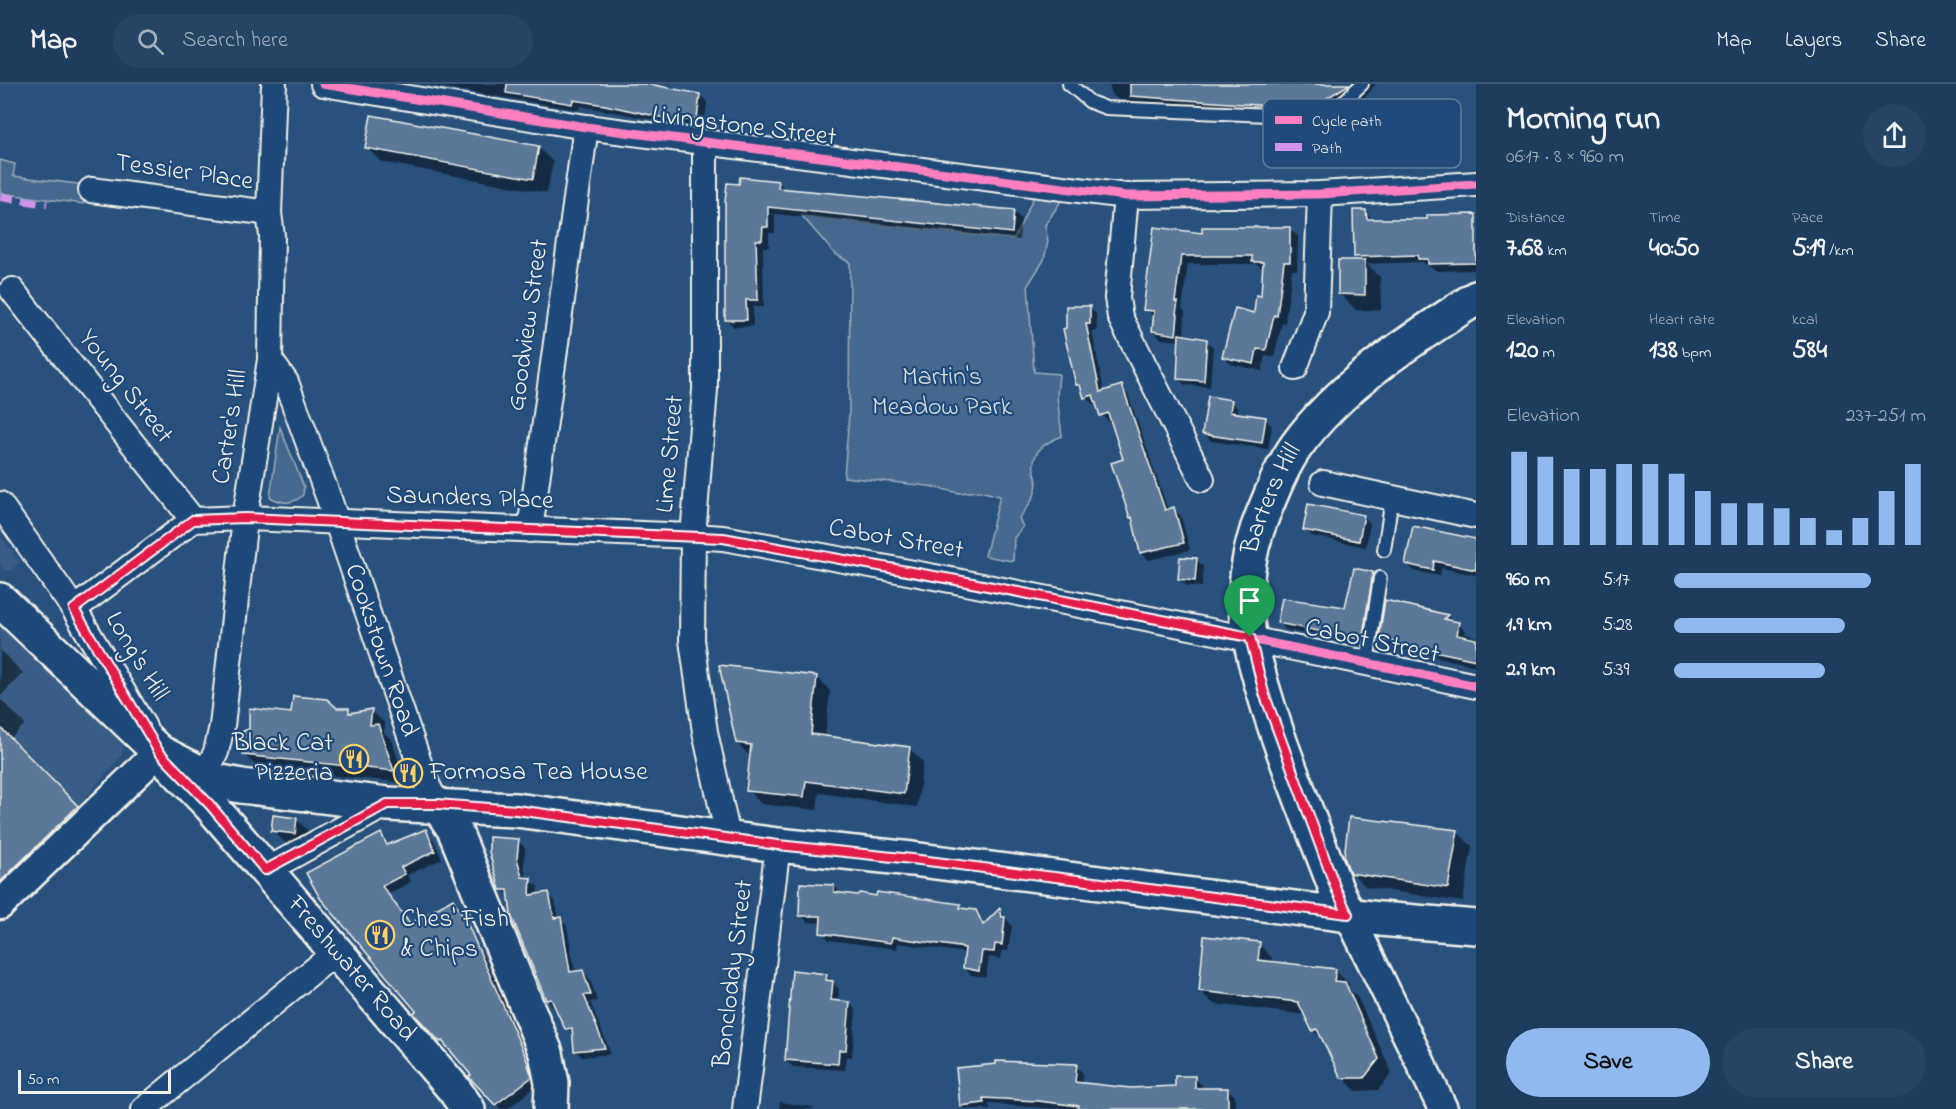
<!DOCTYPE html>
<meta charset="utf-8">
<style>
:root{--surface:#1e3d5e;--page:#264464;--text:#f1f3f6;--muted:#a1aebc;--line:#3c5673;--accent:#90b9f0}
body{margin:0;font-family:"Indie Flower",sans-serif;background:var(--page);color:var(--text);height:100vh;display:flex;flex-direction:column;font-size:22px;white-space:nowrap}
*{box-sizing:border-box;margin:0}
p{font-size:20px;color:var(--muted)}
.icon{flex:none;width:33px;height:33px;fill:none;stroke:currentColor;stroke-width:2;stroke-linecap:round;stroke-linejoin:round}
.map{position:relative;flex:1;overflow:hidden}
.drawer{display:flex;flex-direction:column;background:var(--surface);width:480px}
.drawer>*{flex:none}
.scale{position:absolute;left:18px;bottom:15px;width:153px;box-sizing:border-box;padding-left:6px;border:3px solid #f4f1e8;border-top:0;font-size:16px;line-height:21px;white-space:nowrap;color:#f4f1e8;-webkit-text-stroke:4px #1f4a7a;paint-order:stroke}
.pin{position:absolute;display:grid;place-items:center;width:51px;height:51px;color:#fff;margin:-62px -26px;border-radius:50% 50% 50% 0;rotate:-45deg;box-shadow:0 0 6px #0007}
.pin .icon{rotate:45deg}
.round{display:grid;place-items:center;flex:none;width:63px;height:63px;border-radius:32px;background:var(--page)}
.headline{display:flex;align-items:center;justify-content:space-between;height:102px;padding:0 30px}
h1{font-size:33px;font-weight:800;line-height:45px}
.metrics{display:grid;grid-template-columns:repeat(3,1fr);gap:9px;height:102px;padding:6px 30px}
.metrics div{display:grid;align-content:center}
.metrics b{font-size:26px;font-weight:800}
.metrics small{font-size:16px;font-weight:400}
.metrics p{font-size:16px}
.chart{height:168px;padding:12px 30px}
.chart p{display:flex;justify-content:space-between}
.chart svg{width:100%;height:108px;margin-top:6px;stroke:var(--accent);stroke-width:6}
.button{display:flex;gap:12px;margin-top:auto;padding:12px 30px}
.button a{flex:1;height:69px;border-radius:36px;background:var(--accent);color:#111;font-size:24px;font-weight:800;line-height:69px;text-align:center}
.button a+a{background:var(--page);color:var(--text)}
ul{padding:0 30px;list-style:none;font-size:20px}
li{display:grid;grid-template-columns:96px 72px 1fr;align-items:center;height:45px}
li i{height:15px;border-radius:8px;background:var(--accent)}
header{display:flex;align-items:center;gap:36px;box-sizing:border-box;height:84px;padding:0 30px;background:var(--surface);border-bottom:2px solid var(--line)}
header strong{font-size:28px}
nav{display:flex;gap:33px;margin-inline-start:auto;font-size:21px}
.search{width:420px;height:54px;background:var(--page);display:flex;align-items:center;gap:15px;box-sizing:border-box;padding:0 21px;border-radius:33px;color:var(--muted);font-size:22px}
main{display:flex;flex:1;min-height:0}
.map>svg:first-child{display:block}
</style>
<header>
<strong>Map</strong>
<div class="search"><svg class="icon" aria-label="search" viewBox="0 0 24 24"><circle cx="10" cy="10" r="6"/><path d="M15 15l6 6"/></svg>Search here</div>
<nav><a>Map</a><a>Layers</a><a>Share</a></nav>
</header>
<main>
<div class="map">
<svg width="1476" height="1025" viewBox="0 0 1476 1025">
<rect width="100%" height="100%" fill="#28517e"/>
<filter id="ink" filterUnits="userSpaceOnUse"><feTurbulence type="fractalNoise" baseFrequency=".0167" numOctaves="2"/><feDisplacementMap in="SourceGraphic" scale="12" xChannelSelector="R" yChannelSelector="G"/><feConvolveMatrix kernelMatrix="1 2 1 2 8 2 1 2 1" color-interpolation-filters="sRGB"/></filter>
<g filter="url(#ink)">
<g fill="#375d86">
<polygon points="0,452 20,478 10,487 6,487 0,481"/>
<polygon points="0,536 115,646 123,658 122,670 110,685 78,722 0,799"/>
</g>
<g fill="#45688e" stroke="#9cacbb" stroke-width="1.5">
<polygon points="0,76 15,80 13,92 85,101 84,120 0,109"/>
<path d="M1036,108H1067L1045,141L1048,157L1044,176L1028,201L1034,288L1059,290L1057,312L1062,352C1047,358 1031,366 1034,386C1036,392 1038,398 1036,405C1034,416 1026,425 1019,434L1023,443L1014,454L1013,477L985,472L1000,412L979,407L959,409L929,402L844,393L849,330L850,179L834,169L802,132L1014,155Z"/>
<path d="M280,343L304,403L303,411C293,421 282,420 270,413Z"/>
</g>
<g fill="#0007">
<polygon points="421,0 641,0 700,11 707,18 704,42 697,44 613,28 580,22 579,26"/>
<polygon points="1109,0 1376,0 1366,12 1336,31 1335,36 1331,39 1127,25 1112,10"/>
<polygon points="538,63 553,78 547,109 381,78 367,64"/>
<polygon points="778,98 786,106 1013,127 1021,135 1019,156 775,130 775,149 769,149 769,163 763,163 764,223 753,223 753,242 734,243 727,236 729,101"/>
<polygon points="1366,127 1373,137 1476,132 1476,186 1437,187 1422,178 1367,180 1380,193 1381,226 1356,226 1340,210 1360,177 1356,172"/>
<polygon points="1155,145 1203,151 1290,145 1298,153 1297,186 1292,186 1285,239 1282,239 1274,273 1265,272 1262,287 1231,280 1223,272 1255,231 1262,213 1264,185 1256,180 1188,180 1182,225 1185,228 1184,252 1206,257 1213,263 1210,303 1185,301 1179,295 1180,257 1161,255 1153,247 1155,233 1145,225"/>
<polygon points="1089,223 1096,230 1097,247 1092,247 1104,308 1121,303 1128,310 1168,426 1174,425 1181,432 1190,466 1149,476 1141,469 1131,433 1125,376 1112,337 1109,338 1102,331 1098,318 1092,320 1077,300 1064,246"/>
<polygon points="1231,317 1238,325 1237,331 1265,335 1272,342 1268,365 1211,357 1204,350"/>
<polygon points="1363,432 1370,439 1366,463 1312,452 1305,445"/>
<polygon points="1476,456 1476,491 1441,484 1440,492 1414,487 1406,479"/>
<polygon points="1196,475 1203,482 1202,503 1187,502 1180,495"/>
<polygon points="1373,490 1380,497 1366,562 1286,546 1279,539 1347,524"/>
<polygon points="1386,518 1447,532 1458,540 1466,547 1465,550 1476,553 1476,582 1388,562 1381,555"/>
<polygon points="0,566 23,589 0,613"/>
<polygon points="817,593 830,607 825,653 910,665 923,678 917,723 819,709 817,726 761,720 748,706 751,673 737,659"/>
<polygon points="0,615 25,640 10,655 91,738 0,802"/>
<polygon points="336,626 348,626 353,630 372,627 385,640 384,649 391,655 406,699 258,684 244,670 293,630"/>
<polygon points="296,735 311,750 288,761 273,747"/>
<polygon points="425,747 433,755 442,775 407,791 411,798 388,810 411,841 453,817 460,825 496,897 538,1001 507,1025 501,1025 471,993 473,991 450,964 441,957 322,813 380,750 390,762"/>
<polygon points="1457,748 1472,762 1463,818 1366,803 1351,788"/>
<polygon points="518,756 525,764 524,783 527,795 538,802 537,811 548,810 555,817 559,835 567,842 575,888 583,887 590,895 597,917 590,918 611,970 582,973 575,966 574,952 547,915 510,813 501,805"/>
<polygon points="834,802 841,809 960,821 965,826 975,827 985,841 1000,826 1012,842 1008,867 1002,866 1001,875 989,873 986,893 971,891 964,884 966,869 898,859 897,865 829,856 822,849 822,839 808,838 801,831"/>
<polygon points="1259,860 1272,874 1272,879 1335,886 1349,900 1348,904 1358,914 1392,989 1378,1006 1356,1007 1342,993 1325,958 1314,947 1306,931 1214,920 1200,907"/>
<polygon points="826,891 839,905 838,918 849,919 856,926 852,973 846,972 845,986 793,983 786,976"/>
<polygon points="1076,982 1083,989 1082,1001 1130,1006 1176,1003 1194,994 1202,1001 1202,1005 1227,1005 1235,1012 1235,1025 1059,1025 989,1020 990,1025 965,1025 961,1021"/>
<polygon points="780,1018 812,1023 814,1025 779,1025"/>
</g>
<g fill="#5b7899" stroke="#f4f1e8" stroke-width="1.5">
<polygon points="507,0 649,0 700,10 697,35 678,37 605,21 573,16 572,20 506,9"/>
<polygon points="1130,0 1350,0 1322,17 1321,22 1315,25 1130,12"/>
<polygon points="371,31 539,62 533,95 365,64"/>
<polygon points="740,93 779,97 778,104 1014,126 1012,149 768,123 768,143 763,143 762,156 756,156 758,216 746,216 747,236 725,236 725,118 727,99 739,100"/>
<polygon points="1353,126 1366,126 1367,135 1427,135 1427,131 1476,130 1476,179 1428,180 1428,175 1418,175 1418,171 1354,173"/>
<polygon points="1154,143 1202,149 1202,143 1290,143 1290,178 1284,178 1277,232 1274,231 1266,266 1257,265 1254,280 1222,273 1235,224 1254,229 1256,211 1261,212 1263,178 1252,178 1252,172 1181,172 1175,218 1178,218 1176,230 1178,231 1176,251 1152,247 1154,227 1143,226"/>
<polygon points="1338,176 1365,176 1365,211 1338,210"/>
<polygon points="1066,222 1090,222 1090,240 1086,240 1100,308 1122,301 1165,426 1174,423 1184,459 1140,469 1132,433 1130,434 1111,379 1123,375 1108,329 1100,332 1093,311 1084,314 1080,301 1076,301 1063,245 1066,244"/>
<polygon points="1179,250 1207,255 1204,297 1177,295"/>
<polygon points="1208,312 1232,316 1230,328 1266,333 1262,359 1202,350"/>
<polygon points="1308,420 1364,431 1359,457 1303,446"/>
<polygon points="1413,442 1476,455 1476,486 1434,477 1433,486 1405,480"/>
<polygon points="1180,473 1197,474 1195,497 1178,495"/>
<polygon points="1354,484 1373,488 1363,551 1360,551 1359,555 1277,539 1282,514 1345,523"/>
<polygon points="1385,516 1448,531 1444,535 1459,538 1457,551 1476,555 1476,576 1379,555"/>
<polygon points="719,581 817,592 811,650 910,663 904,710 806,697 804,713 746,707 751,661 736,659"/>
<polygon points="293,612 327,615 337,624 349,624 349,629 372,625 370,641 378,640 394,687 243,671 243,647 249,645 249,624 291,629"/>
<polygon points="0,643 78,722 0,798"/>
<polygon points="273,731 297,734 295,750 271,747"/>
<polygon points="1349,733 1458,746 1448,804 1350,789 1344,773"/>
<polygon points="426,745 435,767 401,783 405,790 382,802 410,840 453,815 468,841 526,974 532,993 495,1021 468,992 471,991 442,957 440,958 413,929 416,927 320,814 306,789 381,749 387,761"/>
<polygon points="489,753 519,755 517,774 522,793 531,794 530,811 549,808 554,834 561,833 570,888 583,886 591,911 584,911 605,964 574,967 572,944 565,945 551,915 546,916 511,831 508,806 500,806 489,768"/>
<polygon points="800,799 834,801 834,808 857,811 860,809 876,812 877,808 961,820 960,824 976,826 983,841 1000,824 1002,833 1005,833 1002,861 995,860 994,868 982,867 979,887 963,884 965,864 892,853 891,859 820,849 821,832 799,832"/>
<polygon points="1204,852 1260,858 1258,876 1336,885 1334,897 1345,898 1379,975 1364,994 1341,994 1317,945 1312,947 1298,918 1199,907"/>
<polygon points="792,886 827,890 826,896 833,897 831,916 850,918 846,966 839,966 838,980 785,976"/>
<polygon points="996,977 1077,980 1075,998 1130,1004 1175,1002 1175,992 1195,992 1195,1004 1228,1004 1228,1025 1078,1025 1079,1022 1038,1017 983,1014 984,1019 960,1022 956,984 996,980"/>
</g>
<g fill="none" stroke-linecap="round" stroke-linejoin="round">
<g stroke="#f4f1e8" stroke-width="16">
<g id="service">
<polyline points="1069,0 1090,18 1106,24 1317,33 1338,23 1362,0"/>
<polyline points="1384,466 1392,414"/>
<polyline points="1367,579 1380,494"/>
</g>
</g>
<g stroke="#f4f1e8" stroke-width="28">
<g id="minor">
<polyline points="323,0 586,43 1126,112 1320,110 1476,100"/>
<polyline points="705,60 705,306 693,452 692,556 705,648 728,753"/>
<polyline points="91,106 269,129"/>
<polyline points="1126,112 1117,214 1120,233 1202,395"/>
<polyline points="12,206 193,436"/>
<path id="s1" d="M270,276L286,298L329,415L425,696L437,720"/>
<polyline points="1295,284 1316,228 1320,110"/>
<polyline points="1323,399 1476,432"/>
<polyline points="0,420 74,525 144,643"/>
<polyline points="530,446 586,43"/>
<path d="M74,525L193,436L245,434L693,452L723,454C975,499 1226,549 1476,602"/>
<polyline points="205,691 216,668 222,642 245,434 270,276 272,152 269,129 274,0"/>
<polyline points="265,787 387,720"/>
<polyline points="144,1025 336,868"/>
<polyline points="745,1025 778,761"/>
</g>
</g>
<g stroke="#f4f1e8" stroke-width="33">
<g id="tertiary">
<polyline points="0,821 159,668"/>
<polyline points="1348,829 1443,1025"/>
</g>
</g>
<g stroke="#f4f1e8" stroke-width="38">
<g id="secondary">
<path id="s2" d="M0,516L159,668L210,721L453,1004L468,1025"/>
<polyline points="159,668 216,697 241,702 387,720 516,726 778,761 912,775 1380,835 1476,843"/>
<polyline points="437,720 454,745 546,969 552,999 551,1025"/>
<path id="s3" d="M1348,829L1336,805C1306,724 1268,639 1250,555C1241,514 1247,468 1263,430C1273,406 1282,382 1297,361C1342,299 1413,255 1476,214"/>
</g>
</g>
<use href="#service" stroke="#1f4a7a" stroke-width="12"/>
<use href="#minor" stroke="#1f4a7a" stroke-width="24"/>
<use href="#tertiary" stroke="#1f4a7a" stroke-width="28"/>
<use href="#secondary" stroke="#1f4a7a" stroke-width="33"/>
<polyline stroke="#d193ec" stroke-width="8" stroke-dasharray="15 8" stroke-linecap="butt" points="0,113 47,120"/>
<g stroke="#1f4a7a" stroke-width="13">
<g id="cycleway">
<polyline points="323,0 586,43 1126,112 1320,110 1476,100"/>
<path d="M74,525L193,436L245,434L693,452L723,454C975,499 1226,549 1476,602"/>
</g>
</g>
<use href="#cycleway" stroke="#ff80c0" stroke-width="9"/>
</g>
</g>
<g fill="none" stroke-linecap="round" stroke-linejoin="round" filter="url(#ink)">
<g stroke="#fff" stroke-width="12">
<polygon id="route" points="245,434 723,454 962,497 1250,553 1264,609 1336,805 1348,830 912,775 778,761 516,726 437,720 387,720 265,786 210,721 159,668 74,525 193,436"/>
</g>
<use href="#route" stroke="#e11d48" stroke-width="8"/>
</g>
<defs>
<g id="restaurant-ring" transform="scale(1.5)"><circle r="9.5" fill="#1f4a7a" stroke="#ffd166" stroke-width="1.5"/><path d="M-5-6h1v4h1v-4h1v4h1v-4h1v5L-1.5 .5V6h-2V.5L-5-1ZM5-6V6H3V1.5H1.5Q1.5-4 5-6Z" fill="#ffd166"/></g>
</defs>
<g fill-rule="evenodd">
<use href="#restaurant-ring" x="354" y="675"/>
<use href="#restaurant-ring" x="408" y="689"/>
<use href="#restaurant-ring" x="380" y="851"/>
</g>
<g text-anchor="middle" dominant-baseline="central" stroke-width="4.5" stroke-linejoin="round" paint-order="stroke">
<g font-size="26" fill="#f4f1e8" stroke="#1f4a7a">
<text transform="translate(744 43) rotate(7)">Livingstone Street</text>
<text transform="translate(184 89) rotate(8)">Tessier Place</text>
<text transform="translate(529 241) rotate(-82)">Goodview Street</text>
<text transform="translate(125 303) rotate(52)">Young Street</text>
<text transform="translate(231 343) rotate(-81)">Carter's Hill</text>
<text transform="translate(671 370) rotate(-85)">Lime Street</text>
<text transform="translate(470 415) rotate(2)">Saunders Place</text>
<text stroke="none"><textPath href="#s3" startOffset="436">Barters Hill</textPath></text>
<text transform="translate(896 456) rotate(10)">Cabot Street</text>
<text transform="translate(1372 558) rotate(12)">Cabot Street</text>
<text stroke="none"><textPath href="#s1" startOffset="312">Cookstown Road</textPath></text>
<text transform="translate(136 573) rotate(59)">Long's Hill</text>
<text stroke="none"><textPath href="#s2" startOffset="510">Freshwater Road</textPath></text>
<text transform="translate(734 890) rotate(-83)">Boncloddy Street</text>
</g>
<g font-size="26" fill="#dadcda" stroke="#1f4a7a">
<text x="942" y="294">Martin's<tspan x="942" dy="30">Meadow Park</tspan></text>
</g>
<g font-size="26" fill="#f4f1e8" stroke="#1f4a7a" text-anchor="start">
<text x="333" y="660" text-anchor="end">Black Cat<tspan x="333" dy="30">Pizzeria</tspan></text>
<text x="429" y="689">Formosa Tea House</text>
<text x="401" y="836">Ches' Fish<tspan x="401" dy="30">&amp; Chips</tspan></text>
</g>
</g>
<rect x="1263" y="15" width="198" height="69" rx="9" fill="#1f4a7a" stroke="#5f7c9b" stroke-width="1.5"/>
<rect x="1275" y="32" width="27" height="8" fill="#ff80c0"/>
<rect x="1275" y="59" width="27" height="8" fill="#d193ec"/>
<g font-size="16" fill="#f4f1e8">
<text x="1312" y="42">Cycle path</text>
<text x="1312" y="69">Path</text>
</g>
</svg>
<div class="scale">50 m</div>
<div class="pin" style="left:1250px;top:553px;background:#1e9e55"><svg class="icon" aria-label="arrive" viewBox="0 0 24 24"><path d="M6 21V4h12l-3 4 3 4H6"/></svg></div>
</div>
<section class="drawer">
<div class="headline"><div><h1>Morning run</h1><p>06:17 · 8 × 960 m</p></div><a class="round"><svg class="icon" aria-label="share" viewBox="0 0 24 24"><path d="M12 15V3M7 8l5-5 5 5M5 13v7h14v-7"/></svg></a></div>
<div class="metrics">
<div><p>Distance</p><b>7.68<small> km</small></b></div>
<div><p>Time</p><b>40:50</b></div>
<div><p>Pace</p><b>5:19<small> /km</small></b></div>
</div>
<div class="metrics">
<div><p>Elevation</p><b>120<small> m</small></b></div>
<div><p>Heart rate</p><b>138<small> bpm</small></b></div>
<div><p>kcal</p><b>584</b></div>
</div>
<div class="chart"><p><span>Elevation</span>237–251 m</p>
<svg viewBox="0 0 160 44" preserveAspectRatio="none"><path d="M5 44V6M15 44V8M25 44V13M35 44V13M45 44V11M55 44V11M65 44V15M75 44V22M85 44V27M95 44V27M105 44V29M115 44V33M125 44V38M135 44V33M145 44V22M155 44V11"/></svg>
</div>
<ul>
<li><b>960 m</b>5:17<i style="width:78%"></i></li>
<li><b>1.9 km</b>5:28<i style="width:68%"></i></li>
<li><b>2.9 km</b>5:39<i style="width:60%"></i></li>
</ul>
<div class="button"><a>Save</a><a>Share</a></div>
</section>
</main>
